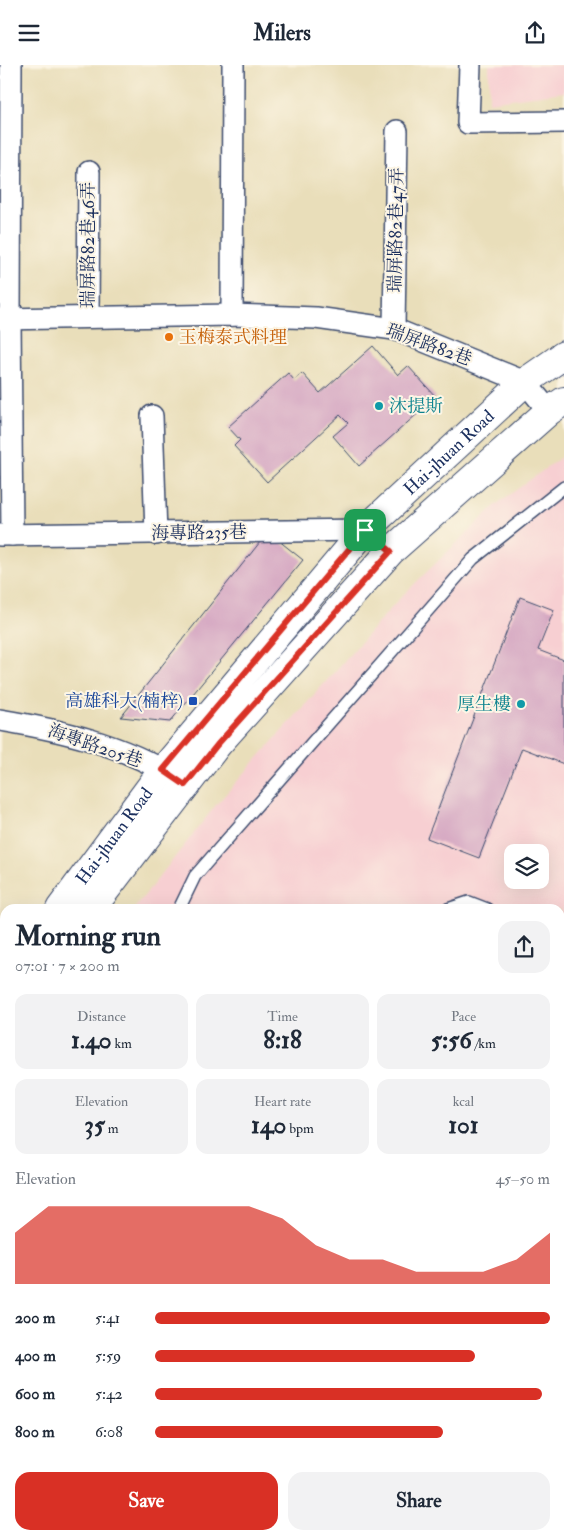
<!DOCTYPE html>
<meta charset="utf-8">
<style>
:root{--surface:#fff;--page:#f2f2f3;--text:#1f2937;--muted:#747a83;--accent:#d93025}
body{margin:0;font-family:"IM FELL Double Pica","Noto Serif TC",serif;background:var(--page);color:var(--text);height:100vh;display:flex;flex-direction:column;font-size:19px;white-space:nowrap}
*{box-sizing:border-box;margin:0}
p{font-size:16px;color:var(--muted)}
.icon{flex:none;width:28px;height:28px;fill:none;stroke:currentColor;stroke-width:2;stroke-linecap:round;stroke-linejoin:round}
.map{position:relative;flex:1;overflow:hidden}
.drawer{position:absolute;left:0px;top:839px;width:565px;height:636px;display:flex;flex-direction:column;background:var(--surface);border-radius:15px 15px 0 0;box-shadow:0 5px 20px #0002}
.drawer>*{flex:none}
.tools{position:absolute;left:504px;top:779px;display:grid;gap:10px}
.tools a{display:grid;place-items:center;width:45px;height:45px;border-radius:10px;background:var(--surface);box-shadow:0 5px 20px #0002;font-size:25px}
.pin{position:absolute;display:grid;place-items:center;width:42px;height:42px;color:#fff;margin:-21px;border-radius:10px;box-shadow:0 2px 8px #0006}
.round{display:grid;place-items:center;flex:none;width:52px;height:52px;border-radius:15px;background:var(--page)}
.overview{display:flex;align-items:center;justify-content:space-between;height:85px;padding:0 15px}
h1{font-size:28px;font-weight:800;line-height:38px}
.stats{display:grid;grid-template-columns:repeat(3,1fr);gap:8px;height:85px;padding:5px 15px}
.stats div{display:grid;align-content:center;border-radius:12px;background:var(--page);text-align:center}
.stats b{font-size:25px;font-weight:800}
.stats small{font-size:14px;font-weight:400}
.stats p{font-size:14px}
.chart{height:140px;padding:10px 15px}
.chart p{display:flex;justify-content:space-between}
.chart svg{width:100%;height:90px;margin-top:5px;fill:var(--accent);opacity:.7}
.action{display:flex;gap:10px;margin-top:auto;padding:10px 15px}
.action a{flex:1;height:58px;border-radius:15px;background:var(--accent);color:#fff;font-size:20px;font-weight:800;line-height:58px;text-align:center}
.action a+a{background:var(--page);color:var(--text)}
ul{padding:0 15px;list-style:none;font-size:16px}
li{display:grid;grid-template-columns:80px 60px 1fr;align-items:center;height:38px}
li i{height:12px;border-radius:6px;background:var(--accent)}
header{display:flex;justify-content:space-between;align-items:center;height:65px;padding:0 15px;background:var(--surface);font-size:22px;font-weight:800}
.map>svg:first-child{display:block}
</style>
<header><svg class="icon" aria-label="menu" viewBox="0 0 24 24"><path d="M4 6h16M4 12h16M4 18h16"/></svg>Milers<svg class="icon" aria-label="share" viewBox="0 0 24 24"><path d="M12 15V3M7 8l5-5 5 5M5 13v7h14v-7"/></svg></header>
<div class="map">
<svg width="564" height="1474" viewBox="0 0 564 1474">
<rect width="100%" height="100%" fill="#fcf5e5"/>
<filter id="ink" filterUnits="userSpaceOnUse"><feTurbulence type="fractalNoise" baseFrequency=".02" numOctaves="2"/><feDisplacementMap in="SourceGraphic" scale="10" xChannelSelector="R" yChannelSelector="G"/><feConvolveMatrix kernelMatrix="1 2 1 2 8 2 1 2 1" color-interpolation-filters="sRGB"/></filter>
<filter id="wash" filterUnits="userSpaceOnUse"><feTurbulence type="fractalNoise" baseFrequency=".0096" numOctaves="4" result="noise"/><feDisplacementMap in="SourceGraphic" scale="20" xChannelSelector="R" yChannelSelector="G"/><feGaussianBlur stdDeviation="1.12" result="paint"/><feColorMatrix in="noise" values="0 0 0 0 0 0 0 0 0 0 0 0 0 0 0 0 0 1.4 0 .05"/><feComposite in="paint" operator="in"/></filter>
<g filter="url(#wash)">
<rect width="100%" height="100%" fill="#e9deba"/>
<g fill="#f7cfd2" fill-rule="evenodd">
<polygon points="489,0 564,0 564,27 489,37"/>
<path d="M564,390V1474H29L27,1470H560V844H134L216,740L402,531L497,439ZM512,788H540V815H512Z"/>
<polygon points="5,1008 5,1432 0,1424 0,1014"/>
</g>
<polygon fill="#b5ca6e" stroke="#687c66" points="0,1424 5,1432 5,1470 27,1470 29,1474 0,1474"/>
<g id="blocks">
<g fill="#d4a5c1">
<polygon points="373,281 398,310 408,301 436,332 359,401 333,371 348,358 340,350 267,417 234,381 240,375 228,362 288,308 294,315 302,308 320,328"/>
<polygon points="268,467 303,495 170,657 121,652"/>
<polygon points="520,532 554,545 538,585 564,595 564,699 522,683 479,793 427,773"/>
<polygon points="560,907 564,908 564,935 560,945"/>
<polygon points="560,1024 564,1025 564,1204 560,1203"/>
<polygon points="561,1295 564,1296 564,1415 560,1414"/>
<polygon points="213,1470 349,1470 358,1474 211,1474"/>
<polygon points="381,1470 533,1470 532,1474 380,1474"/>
</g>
</g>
</g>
<g filter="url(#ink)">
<use href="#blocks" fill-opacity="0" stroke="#3a496c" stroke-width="1"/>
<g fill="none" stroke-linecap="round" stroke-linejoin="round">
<g stroke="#3a496c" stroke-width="14">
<g id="lane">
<polyline points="179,844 195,811 473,494 564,422"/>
<polyline points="448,844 469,837 487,844"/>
<polyline points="560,874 564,876"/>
<polyline points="0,1081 5,1084"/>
<polyline points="0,1147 5,1151"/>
<polyline points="0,1252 5,1240"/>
<polyline points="0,1379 5,1388"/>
<polyline points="49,1470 51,1474"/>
</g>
</g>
<g stroke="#3a496c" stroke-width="24">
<g id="street">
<polyline points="11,0 10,254 12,470"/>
<polyline points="470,0 468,58 564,57"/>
<polyline points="232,250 233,0"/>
<polyline points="88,252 89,107"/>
<polyline points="0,254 232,250 316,253 394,264 525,317 549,346"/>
<polyline points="394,264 397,66"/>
<polyline points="152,351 156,469"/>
<polyline points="0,470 365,465"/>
<path d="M0,655C60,665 122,679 174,712"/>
<polyline points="560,989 564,988"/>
<polyline points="283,1474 284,1470"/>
</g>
</g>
<g stroke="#3a496c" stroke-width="30">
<g id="secondary">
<path id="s1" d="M60,844L163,705L365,465L525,317L564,290"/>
<polyline points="91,844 217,680 391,486 549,346 564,336"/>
<polyline points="0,920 5,914"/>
<polyline points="0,962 5,956"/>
</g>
</g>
<use href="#lane" stroke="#fff" stroke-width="11"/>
<use href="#street" stroke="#fff" stroke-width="21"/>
<use href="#secondary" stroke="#fff" stroke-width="28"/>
</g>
</g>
<g fill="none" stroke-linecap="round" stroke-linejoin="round" filter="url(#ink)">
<g stroke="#fff" stroke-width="10">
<polygon id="route" points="365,465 391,486 217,680 185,720 163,705"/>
</g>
<use href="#route" stroke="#d93025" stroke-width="6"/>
</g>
<circle fill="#e8710a" stroke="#fcf5e5" stroke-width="2" cx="169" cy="272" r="5"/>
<g fill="#0f9aa8" stroke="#fcf5e5" stroke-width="2">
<circle cx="379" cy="341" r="5"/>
<circle cx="521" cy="639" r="5"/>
</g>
<rect fill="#1a4fb4" stroke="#fcf5e5" stroke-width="2" x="188" y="631" width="10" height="10" rx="2.5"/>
<g text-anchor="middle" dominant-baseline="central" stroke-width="4" stroke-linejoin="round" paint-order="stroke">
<g font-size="18" fill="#1b2f5e" stroke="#fcf5e5">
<text transform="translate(396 165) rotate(-89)">瑞屏路82巷47弄</text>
<text transform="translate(88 180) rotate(-90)">瑞屏路82巷46弄</text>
<text transform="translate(429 280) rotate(20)">瑞屏路82巷</text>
<text stroke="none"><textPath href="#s1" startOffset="601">Hai-jhuan Road</textPath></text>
<text transform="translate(199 468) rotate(-1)">海專路235巷</text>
<text transform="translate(95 681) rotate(19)">海專路205巷</text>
<text stroke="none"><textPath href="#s1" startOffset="91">Hai-jhuan Road</textPath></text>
</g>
<g font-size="18" fill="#c56008" stroke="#fcf5e5" text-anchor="start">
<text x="179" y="272">玉梅泰式料理</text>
</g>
<g font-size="18" fill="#0d838f" stroke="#fcf5e5" text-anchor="start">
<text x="389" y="341">沐提斯</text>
<text x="511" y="639" text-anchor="end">厚生樓</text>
</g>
<g font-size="18" fill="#164399" stroke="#fcf5e5" text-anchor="end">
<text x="183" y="636">高雄科大(楠梓)</text>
</g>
</g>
</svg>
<div class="tools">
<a><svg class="icon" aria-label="layers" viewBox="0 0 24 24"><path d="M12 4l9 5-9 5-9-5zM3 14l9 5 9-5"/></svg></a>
</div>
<div class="pin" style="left:365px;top:465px;background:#1e9e55"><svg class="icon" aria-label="arrive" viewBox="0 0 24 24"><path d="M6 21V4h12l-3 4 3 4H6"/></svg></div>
<section class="drawer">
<div class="overview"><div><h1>Morning run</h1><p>07:01 · 7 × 200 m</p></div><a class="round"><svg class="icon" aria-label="share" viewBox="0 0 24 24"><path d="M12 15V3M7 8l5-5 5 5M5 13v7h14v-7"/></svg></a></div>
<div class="stats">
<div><p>Distance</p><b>1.40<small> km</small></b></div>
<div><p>Time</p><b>8:18</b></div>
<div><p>Pace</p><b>5:56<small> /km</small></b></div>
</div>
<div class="stats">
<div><p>Elevation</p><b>35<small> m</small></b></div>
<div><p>Heart rate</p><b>140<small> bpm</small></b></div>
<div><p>kcal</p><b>101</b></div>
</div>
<div class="chart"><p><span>Elevation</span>45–50 m</p>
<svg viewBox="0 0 160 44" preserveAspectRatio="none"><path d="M0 44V19L10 6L20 6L30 6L40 6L50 6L60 6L70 6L80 12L90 25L100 32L110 32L120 38L130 38L140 38L150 32L160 19V44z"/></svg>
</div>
<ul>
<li><b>200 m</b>5:41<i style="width:100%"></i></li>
<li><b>400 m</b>5:59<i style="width:81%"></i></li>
<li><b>600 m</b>5:42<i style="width:98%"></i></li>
<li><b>800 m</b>6:08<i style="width:73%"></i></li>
</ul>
<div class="action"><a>Save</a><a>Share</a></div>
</section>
</div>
